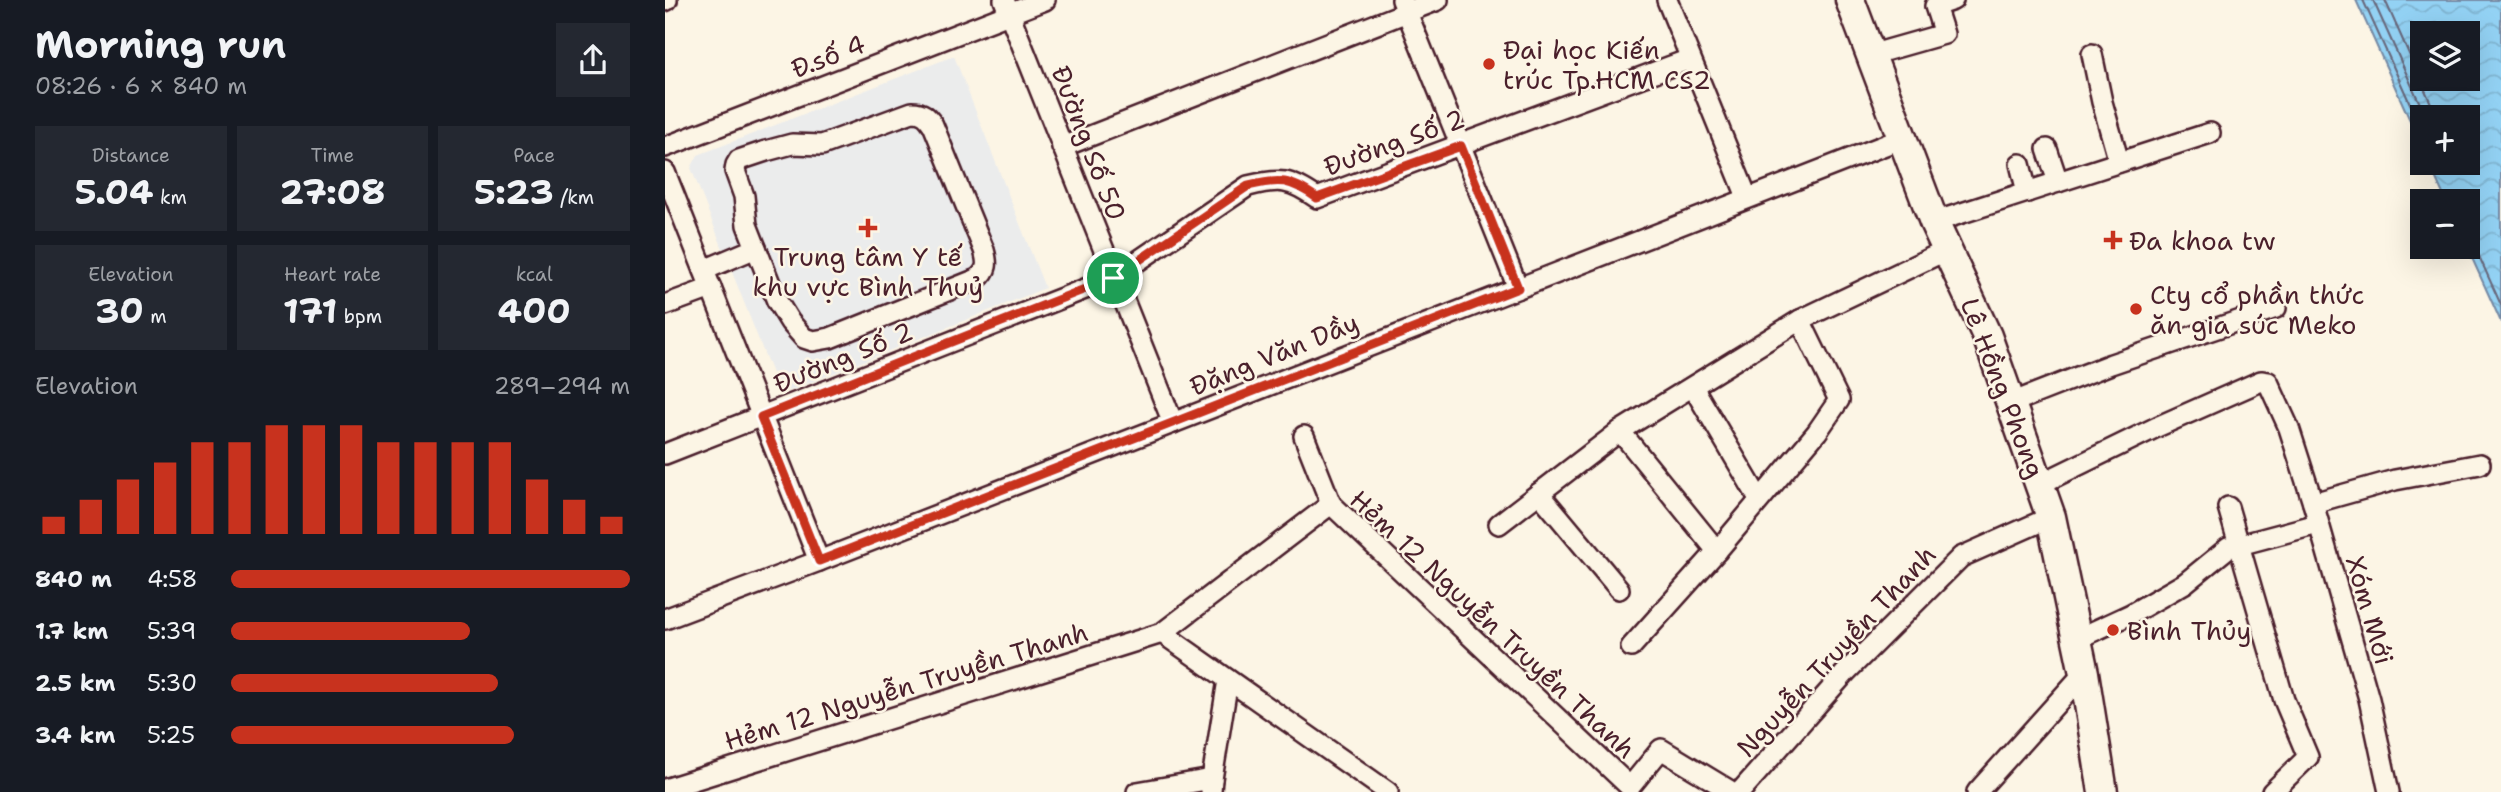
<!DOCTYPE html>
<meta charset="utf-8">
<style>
:root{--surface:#171b24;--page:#242831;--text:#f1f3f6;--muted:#9ea1a6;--accent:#c8321e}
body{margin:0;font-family:"Shantell Sans",sans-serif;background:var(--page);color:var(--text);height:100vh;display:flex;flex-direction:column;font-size:26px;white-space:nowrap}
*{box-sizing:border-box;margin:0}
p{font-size:23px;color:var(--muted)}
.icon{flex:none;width:38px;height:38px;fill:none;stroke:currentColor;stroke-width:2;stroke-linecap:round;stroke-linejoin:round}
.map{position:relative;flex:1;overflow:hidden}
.side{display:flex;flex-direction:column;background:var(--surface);width:665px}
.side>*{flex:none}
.buttons{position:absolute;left:1745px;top:21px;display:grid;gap:14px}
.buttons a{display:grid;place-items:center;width:70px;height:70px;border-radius:0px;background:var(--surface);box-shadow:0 7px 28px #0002;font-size:35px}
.pin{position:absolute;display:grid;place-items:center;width:60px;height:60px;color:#fff;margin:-30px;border:4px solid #fff;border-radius:50%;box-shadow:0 2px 7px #0007}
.round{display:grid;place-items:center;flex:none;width:74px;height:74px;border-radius:0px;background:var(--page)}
.headline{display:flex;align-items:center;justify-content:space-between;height:119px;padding:0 35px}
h1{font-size:38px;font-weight:700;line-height:52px}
.metrics{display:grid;grid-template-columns:repeat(3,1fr);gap:10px;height:119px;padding:7px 35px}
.metrics div{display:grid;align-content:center;border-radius:0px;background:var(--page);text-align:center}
.metrics b{font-size:35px;font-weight:700}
.metrics small{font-size:19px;font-weight:400}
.metrics p{font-size:19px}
.chart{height:196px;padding:14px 35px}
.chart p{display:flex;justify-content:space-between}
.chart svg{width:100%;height:126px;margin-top:7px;stroke:var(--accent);stroke-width:6}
ul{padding:0 35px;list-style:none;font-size:23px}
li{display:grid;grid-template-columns:112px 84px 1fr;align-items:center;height:52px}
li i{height:18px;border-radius:9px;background:var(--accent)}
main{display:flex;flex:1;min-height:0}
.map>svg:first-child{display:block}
</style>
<main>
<section class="side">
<div class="headline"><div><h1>Morning run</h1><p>08:26 · 6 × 840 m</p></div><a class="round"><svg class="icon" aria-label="share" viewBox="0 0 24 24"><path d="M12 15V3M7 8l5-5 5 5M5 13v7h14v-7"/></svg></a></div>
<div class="metrics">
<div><p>Distance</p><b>5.04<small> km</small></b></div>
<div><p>Time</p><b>27:08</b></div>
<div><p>Pace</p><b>5:23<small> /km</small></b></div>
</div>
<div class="metrics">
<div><p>Elevation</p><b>30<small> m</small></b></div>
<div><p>Heart rate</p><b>171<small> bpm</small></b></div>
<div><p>kcal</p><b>400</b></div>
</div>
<div class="chart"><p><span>Elevation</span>289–294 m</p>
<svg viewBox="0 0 160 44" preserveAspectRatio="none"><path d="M5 44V38M15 44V32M25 44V25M35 44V19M45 44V12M55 44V12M65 44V6M75 44V6M85 44V6M95 44V12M105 44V12M115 44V12M125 44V12M135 44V25M145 44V32M155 44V38"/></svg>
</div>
<ul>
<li><b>840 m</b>4:58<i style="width:100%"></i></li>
<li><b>1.7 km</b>5:39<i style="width:60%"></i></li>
<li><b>2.5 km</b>5:30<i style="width:67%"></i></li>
<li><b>3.4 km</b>5:25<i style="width:71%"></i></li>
</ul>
</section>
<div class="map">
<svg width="1836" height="792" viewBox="0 0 1836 792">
<defs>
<pattern id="water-waves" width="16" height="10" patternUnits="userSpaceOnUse" patternTransform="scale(1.75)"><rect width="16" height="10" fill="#93d2f4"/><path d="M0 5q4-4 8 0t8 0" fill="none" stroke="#80b4d1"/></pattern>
</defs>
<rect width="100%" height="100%" fill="#fcf5e5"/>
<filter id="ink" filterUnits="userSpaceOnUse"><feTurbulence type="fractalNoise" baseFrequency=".0143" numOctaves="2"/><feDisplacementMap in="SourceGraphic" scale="14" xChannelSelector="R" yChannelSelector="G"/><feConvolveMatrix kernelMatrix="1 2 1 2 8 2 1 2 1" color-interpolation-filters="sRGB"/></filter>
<g filter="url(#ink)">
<polygon fill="#ebecec" points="289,56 380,288 124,391 112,386 26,168 33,155"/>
<path fill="url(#water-waves)" stroke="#768aa4" stroke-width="2" fill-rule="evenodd" d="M1691,0H1836V322L1802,247V201H1781L1764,163H1802V117H1757V147ZM1757,33H1802V79H1757Z"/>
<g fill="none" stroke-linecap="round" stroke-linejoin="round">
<g stroke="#67677b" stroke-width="2">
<polyline points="1698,0 1757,130"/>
<polyline points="1708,0 1761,117"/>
<polyline points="1720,0 1772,117"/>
<polyline points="1802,240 1809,245 1836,305"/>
</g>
<g stroke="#4a1f2b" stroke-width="24">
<g id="minor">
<polyline points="339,0 508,423"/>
<polyline points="737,0 853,288"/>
<polyline points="1002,0 1082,197"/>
<polyline points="0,1 2,0"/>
<polyline points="1427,54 1437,102 1454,162"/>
<polyline points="1205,55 1279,34 1270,6 1288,0"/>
<path d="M247,112C258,112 262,116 268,125L319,250C323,264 323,270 312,279L165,338L148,341L139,338L125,322L112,301L82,225L79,196L70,171L71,165L74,160L101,151L127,144L157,145Z"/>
<polyline points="0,147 380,0"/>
<polyline points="397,147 773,0"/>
<polyline points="1382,149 1393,182"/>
<polyline points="1355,164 1362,192"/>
<polyline points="0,172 154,561"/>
<polyline points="1269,222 1545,133"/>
<polyline points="39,270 91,248"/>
<polyline points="0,305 46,288"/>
<polyline points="1028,387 1094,499"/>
<polyline points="1346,403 1446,364 1611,308"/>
<polyline points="955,431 1052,551"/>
<polyline points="639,436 666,504"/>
<path d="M0,454L448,278L583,186C615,178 625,179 652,198L1025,59"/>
<polyline points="1375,484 1494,426 1596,381 1603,382 1624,428 1648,503 1704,699 1724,792"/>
<polyline points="874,493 954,589"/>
<polyline points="1648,503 1730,480 1815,464"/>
<polyline points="1563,507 1619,700 1643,757 1607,792"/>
<polyline points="834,524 955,431 1135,320 1282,250"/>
<polyline points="0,619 154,561 1238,138"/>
<polyline points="497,633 723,792"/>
<polyline points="1412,639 1466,614 1520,583 1563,548 1653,524"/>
<polyline points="966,647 1052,551 1152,432 1174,400 1135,320"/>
<polyline points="547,779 563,680"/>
<polyline points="0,789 497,633 666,504 965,787 996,749 1067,792"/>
<polyline points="472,792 547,779 546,791"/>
<polyline points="1075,792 1181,672 1296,557 1386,517"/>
<polyline points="1312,792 1419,673"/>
</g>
</g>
<g stroke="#4a1f2b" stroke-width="33">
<polyline id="highway" points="1185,0 1269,222 1322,336 1386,517 1419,673 1438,792"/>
</g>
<use href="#minor" stroke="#fcf5e5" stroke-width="19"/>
<use href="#highway" stroke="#fcf5e5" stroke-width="28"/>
</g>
</g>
<g fill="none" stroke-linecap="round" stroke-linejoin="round" filter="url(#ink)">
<g stroke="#fff" stroke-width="14">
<path id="route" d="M796,146L853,288L154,561L96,417L448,278L583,186C615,178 625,179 652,198Z"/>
</g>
<use href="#route" stroke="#c8321e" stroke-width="9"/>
</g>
<g fill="#c8321e" stroke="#fcf5e5" stroke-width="2.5">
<circle cx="824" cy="64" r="7"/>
<path d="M199.5 217.5h7v7h7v7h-7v7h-7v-7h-7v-7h7z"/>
<path d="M1444.5 229.5h7v7h7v7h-7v7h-7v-7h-7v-7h7z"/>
<circle cx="1471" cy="309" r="7"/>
<circle cx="1448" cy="630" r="7"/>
</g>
<g text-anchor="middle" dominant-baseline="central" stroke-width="5" stroke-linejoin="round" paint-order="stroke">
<g font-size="26" fill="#4a1f2b" stroke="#fcf5e5" text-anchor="start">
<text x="838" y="49">Đại học Kiến<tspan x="838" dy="30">trúc Tp.HCM CS2</tspan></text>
<text x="1464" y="240">Đa khoa tw</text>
<text x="203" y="256" text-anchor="middle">Trung tâm Y tế<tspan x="203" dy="30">khu vực Bình Thuỷ</tspan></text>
<text x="1485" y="294">Cty cổ phần thức<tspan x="1485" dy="30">ăn gia súc Meko</tspan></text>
<text x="1462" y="630">Bình Thủy</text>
</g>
<g font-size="26" fill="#4a1f2b" stroke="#fcf5e5">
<text transform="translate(163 56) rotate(-21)">Đ.số 4</text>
<text transform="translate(729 142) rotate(-20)">Đường Số 2</text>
<text transform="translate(424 143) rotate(69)">Đường Số 50</text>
<text transform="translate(609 354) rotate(-22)">Đặng Văn Dầy</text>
<text transform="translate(178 357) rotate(-22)">Đường Số 2</text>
<text transform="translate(1338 388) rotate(69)">Lê Hồng Phong</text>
<text transform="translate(1705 610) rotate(74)">Xóm Mới</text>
<text transform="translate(828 624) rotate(43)">Hẻm 12 Nguyễn Truyền Thanh</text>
<text transform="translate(1171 651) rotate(-47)">Nguyễn Truyền Thanh</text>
<text transform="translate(241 686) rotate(-17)">Hẻm 12 Nguyễn Truyền Thanh</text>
</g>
</g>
</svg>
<div class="buttons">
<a><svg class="icon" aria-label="layers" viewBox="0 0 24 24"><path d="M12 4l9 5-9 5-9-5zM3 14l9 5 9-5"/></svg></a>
<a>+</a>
<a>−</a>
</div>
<div class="pin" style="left:448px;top:278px;background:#1e9e55"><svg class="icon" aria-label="arrive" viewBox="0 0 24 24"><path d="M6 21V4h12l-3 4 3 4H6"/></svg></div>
</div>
</main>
